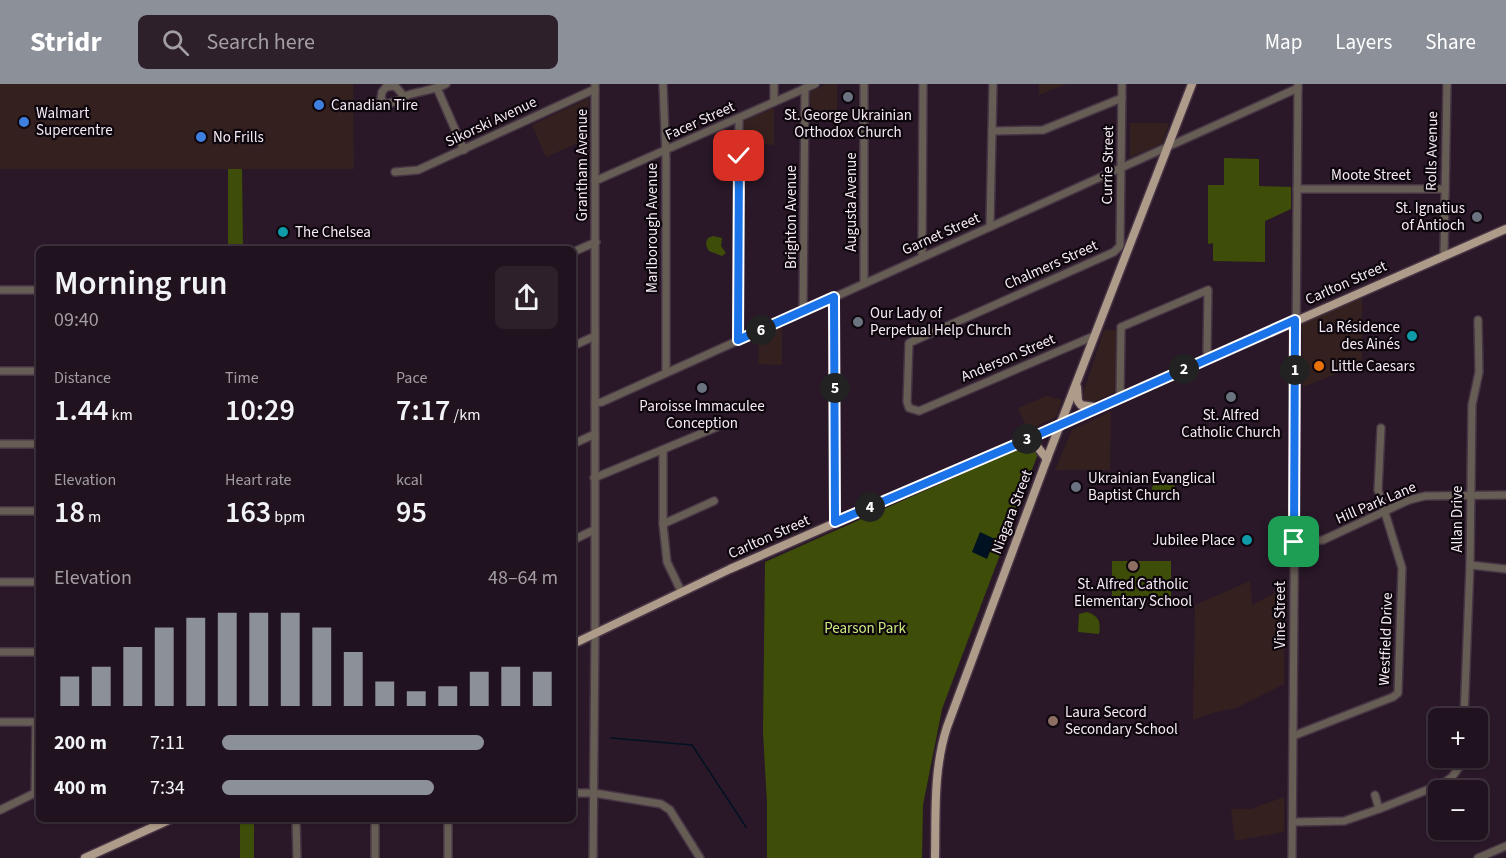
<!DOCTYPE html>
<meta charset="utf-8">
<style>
:root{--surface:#20121e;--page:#2d202b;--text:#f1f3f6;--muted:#a29ea4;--line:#3d323c;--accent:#8c9099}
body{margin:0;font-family:"Source Sans 3",sans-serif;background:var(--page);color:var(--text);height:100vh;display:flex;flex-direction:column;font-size:22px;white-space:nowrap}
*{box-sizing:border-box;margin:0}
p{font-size:20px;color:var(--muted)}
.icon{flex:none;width:33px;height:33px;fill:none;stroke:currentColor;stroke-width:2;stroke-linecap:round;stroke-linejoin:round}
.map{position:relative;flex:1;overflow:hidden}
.side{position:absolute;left:36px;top:162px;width:540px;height:576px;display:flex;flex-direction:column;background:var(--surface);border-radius:9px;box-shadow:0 2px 4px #0004,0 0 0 2px var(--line)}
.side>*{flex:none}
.tools{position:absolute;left:1428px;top:624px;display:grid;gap:12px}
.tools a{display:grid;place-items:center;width:60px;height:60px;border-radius:9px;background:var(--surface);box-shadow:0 2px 4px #0004,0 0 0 2px var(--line);font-size:30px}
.pin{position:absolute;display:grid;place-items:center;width:51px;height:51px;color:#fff;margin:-26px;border-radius:12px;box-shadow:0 3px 9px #0006}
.km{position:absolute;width:30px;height:30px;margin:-15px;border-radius:50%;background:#222;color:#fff;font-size:16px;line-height:30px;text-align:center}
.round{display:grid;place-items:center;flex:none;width:63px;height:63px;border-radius:9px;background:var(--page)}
.headline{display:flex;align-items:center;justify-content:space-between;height:102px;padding:0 18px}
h1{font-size:33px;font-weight:600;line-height:45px}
.figures{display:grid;grid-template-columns:repeat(3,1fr);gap:9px;height:102px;padding:6px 18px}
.figures div{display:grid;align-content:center}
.figures b{font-size:30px;font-weight:600}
.figures small{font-size:16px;font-weight:400}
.figures p{font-size:16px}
.chart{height:168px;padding:12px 18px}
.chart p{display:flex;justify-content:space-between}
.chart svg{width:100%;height:108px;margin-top:6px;stroke:var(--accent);stroke-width:6}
ul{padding:0 18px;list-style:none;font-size:20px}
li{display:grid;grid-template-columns:96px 72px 1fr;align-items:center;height:45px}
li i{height:15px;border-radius:8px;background:var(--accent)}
header{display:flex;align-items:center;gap:36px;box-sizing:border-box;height:84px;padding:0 30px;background:var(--accent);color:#fff}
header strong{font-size:28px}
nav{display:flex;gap:33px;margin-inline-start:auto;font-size:21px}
.search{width:420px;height:54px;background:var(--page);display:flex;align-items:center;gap:15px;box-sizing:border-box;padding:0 21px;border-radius:9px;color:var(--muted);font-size:22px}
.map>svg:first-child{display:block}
</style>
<header>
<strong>Stridr</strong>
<div class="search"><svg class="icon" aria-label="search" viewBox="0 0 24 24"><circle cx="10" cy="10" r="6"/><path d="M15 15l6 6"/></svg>Search here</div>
<nav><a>Map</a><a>Layers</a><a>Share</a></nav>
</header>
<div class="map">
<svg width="1506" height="774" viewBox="0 0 1506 774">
<rect width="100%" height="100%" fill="#2a1828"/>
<g fill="#34201f">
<polygon points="0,0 353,0 354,85 0,85"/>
<polygon points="827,0 837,0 837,32 811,31 810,8"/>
<polygon points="1039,0 1066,0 1039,11"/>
<polygon points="589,14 587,55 546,73 532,41"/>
<polygon points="774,24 774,61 743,60 744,37"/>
<polygon points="1130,39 1169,39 1162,60 1130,73"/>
<polygon points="1362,212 1362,280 1303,303 1302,238"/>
<polygon points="782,242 782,281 758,280 759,253"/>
<polygon points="1104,246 1118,246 1117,307 1090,320 1082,313"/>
<polygon points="1046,312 1062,316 1056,333 1028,346 1018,324"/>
<polygon points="1111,327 1110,386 1055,386 1072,346"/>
<polygon points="1250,497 1252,521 1284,504 1284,600 1236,624 1212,629 1193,636 1195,521"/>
<polygon points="1284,713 1284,748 1235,757 1231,725 1251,725"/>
</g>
<g fill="#3e4e08">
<polygon points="1224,74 1259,75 1259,102 1291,103 1291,125 1265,137 1265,178 1213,177 1213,159 1208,160 1208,101 1224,101"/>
<polygon points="228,85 242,85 243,165 228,165"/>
<path d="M713,152L722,154L721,162L726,169L722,172L709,167C706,162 705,159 708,154Z"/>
<polygon points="1033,361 1039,367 942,625 923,721 922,774 767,774 767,719 763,648 765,478 1005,371"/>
<polygon points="1171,395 1175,403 1174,408 1158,410 1152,406 1153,399"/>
<polygon points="1112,477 1171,477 1171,513 1112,512"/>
<path d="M1087,528C1099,532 1101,538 1099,550L1078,548L1079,530Z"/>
<rect x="240" y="735" width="14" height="39"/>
</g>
<polygon fill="#001221" points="980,448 995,455 987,475 972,468"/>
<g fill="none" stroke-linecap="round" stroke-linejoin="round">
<polyline stroke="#001221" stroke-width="1.5" points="611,654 692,661 746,743"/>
<g stroke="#473545" stroke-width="10">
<g id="minor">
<polyline points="663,0 666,75 666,288"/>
<polyline points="774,0 774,18"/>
<polyline points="864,0 864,199"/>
<polyline points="437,4 464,66"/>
<path d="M404,12L395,2L386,3L382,8L381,15L385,20C397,19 398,15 408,11C421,7 434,6 446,0"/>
<polyline points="992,47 1043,46 1122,14"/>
<polyline points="395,88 418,86 595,5"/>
<polyline points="595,97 815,0"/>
<polyline points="1297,105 1445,105"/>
<polyline points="990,143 993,0"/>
<polyline points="573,168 596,158"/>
<polyline points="1444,171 1447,0"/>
<polyline points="922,173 923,0"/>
<polyline points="0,206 39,206"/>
<polyline points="834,213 835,438"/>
<polyline points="803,227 805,4"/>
<polyline points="1094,252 919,327 909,324 907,318 909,259 1114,168 1120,162 1122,0"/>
<polyline points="738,256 739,34"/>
<polyline points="573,262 595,252"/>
<polyline points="0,287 39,287"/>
<polyline points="1120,313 1121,243 1208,206 1207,267 1209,274"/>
<polyline points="595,319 602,318 1298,4"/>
<polyline points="0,360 39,360"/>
<polyline points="573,360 595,350"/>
<polyline points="663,367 663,440 667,478 681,507"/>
<polyline points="594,394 717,343"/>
<polyline points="0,427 39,427"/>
<polyline points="663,440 714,417"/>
<polyline points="573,456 594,446"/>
<polyline points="1294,458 1323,456 1409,416 1425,412 1506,411"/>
<polyline points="1470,481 1506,485"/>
<polyline points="0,498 39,498"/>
<polyline points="0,568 39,568"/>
<polyline points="1464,634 1470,481 1472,321 1479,288 1478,236"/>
<polyline points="0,638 39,638"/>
<polyline points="1293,652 1393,613 1398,609 1402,484 1378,406 1381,344"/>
<polyline points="573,709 594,709 661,720 670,726 700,774"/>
<polyline points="1375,711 1379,725"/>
<polyline points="0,726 35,709 36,638"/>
<polyline points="296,735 297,774"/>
<polyline points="375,735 375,774"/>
<polyline points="1293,738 1344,737 1379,725 1442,700 1452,693 1463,678 1463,674"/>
<polyline points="448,774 448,735"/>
<polyline points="593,774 595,550 595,0"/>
<polyline points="1292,774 1298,0"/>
<polyline points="1478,774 1506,762"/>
</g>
</g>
<g stroke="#473545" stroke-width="11">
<g id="major">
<polyline points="1077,303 1078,317 1081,321 1094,323"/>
<polyline points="1021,360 1035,360 1047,375"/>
<polyline points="573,560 730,485 1506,145"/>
<polyline points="85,774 171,735"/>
<path d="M935,774C936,730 933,686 947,643L1048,372L1192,0"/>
</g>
</g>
<use href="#minor" stroke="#665d54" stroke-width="7"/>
<use href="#major" stroke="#af9b89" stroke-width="8"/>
</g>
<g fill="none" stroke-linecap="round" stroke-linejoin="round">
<g stroke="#fff" stroke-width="12">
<polyline id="route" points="739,72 738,256 834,213 835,438 1017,360 1295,236 1294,458"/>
</g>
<use href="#route" stroke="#1a73e8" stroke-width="8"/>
</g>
<g fill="#6b7280" stroke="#0e060d" stroke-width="2">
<circle cx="848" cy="13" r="6"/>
<circle cx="1477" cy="133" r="6"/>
<circle cx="858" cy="238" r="6"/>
<circle cx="702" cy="304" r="6"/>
<circle cx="1231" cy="313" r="6"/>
<circle cx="1076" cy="403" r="6"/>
</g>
<g fill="#3f7fe0" stroke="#0e060d" stroke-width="2">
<circle cx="319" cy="21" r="6"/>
<circle cx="24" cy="38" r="6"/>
<circle cx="201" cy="53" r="6"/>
</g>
<g fill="#0f9aa8" stroke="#0e060d" stroke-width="2">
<circle cx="283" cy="148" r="6"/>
<circle cx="1412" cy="252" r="6"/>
<circle cx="1247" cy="456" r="6"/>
</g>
<circle fill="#e8710a" stroke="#0e060d" stroke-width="2" cx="1319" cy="282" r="6"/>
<g fill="#8d6e63" stroke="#0e060d" stroke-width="2">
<circle cx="1133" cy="482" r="6"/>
<circle cx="1053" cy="637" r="6"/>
</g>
<g text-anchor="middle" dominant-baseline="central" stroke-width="4.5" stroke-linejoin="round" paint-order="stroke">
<g font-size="15" fill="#f6eaf5" stroke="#0e060d" text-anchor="start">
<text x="331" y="21">Canadian Tire</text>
<text x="36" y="29">Walmart<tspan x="36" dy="17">Supercentre</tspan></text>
<text x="848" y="31" text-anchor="middle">St. George Ukrainian<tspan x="848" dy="17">Orthodox Church</tspan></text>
<text x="213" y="53">No Frills</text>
<text x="1465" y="124" text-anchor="end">St. Ignatius<tspan x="1465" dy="17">of Antioch</tspan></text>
<text x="295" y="148">The Chelsea</text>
<text x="870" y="229">Our Lady of<tspan x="870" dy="17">Perpetual Help Church</tspan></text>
<text x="1400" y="243" text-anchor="end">La Résidence<tspan x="1400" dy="17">des Ainés</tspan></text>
<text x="1331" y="282">Little Caesars</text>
<text x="702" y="322" text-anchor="middle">Paroisse Immaculee<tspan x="702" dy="17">Conception</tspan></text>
<text x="1231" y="331" text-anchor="middle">St. Alfred<tspan x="1231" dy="17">Catholic Church</tspan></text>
<text x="1088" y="394">Ukrainian Evanglical<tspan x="1088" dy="17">Baptist Church</tspan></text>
<text x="1235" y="456" text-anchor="end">Jubilee Place</text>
<text x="1133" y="500" text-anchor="middle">St. Alfred Catholic<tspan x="1133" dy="17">Elementary School</tspan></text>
<text x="1065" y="628">Laura Secord<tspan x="1065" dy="17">Secondary School</tspan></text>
</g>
<g font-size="15" fill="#f6eaf5" stroke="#0e060d">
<text transform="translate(700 37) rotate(-24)">Facer Street</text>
<text transform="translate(491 38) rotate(-25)">Sikorski Avenue</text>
<text transform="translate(1432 67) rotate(-89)">Rolls Avenue</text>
<text transform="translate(582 81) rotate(-90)">Grantham Avenue</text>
<text transform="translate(1108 81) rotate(-89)">Currie Street</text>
<text x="1371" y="91">Moote Street</text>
<text transform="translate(851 118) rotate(-90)">Augusta Avenue</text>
<text transform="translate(791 133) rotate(-90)">Brighton Avenue</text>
<text transform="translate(652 144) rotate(-90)">Marlborough Avenue</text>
<text transform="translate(941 150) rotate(-24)">Garnet Street</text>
<text transform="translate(1051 181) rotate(-24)">Chalmers Street</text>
<text transform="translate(1346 199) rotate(-24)">Carlton Street</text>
<text transform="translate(1008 274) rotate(-23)">Anderson Street</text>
<text transform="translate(1376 419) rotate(-23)">Hill Park Lane</text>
<text transform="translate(1012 428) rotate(-69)">Niagara Street</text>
<text transform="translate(1457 435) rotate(-90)">Allan Drive</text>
<text transform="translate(769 453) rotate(-24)">Carlton Street</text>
<text transform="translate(1280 531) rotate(-90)">Vine Street</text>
<text transform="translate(1386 555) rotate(-88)">Westfield Drive</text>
</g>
<g font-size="15" fill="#cbeb7e" stroke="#0e060d">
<text x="865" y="544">Pearson Park</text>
</g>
</g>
</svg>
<div class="tools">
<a>+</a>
<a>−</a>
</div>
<div class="pin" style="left:1294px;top:458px;background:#1e9e55"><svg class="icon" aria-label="arrive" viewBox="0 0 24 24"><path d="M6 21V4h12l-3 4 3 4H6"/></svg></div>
<div class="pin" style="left:739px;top:72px;background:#d93025"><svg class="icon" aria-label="check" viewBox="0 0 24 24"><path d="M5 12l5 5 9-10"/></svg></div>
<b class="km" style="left:1295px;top:286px">1</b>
<b class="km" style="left:1184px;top:285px">2</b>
<b class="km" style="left:1027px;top:355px">3</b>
<b class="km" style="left:870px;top:423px">4</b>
<b class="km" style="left:835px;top:304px">5</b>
<b class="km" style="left:761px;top:246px">6</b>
<section class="side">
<div class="headline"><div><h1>Morning run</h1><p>09:40</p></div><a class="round"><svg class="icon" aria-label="share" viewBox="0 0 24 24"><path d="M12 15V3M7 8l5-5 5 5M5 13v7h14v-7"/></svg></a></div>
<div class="figures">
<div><p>Distance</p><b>1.44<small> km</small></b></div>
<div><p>Time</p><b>10:29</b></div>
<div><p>Pace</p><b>7:17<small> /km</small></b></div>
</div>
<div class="figures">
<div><p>Elevation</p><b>18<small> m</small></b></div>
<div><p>Heart rate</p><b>163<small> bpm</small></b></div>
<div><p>kcal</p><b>95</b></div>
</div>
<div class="chart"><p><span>Elevation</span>48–64 m</p>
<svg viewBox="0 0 160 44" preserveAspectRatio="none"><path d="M5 44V32M15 44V28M25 44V20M35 44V12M45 44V8M55 44V6M65 44V6M75 44V6M85 44V12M95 44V22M105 44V34M115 44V38M125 44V36M135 44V30M145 44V28M155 44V30"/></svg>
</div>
<ul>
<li><b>200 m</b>7:11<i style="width:78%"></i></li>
<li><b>400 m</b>7:34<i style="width:63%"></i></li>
</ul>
</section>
</div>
